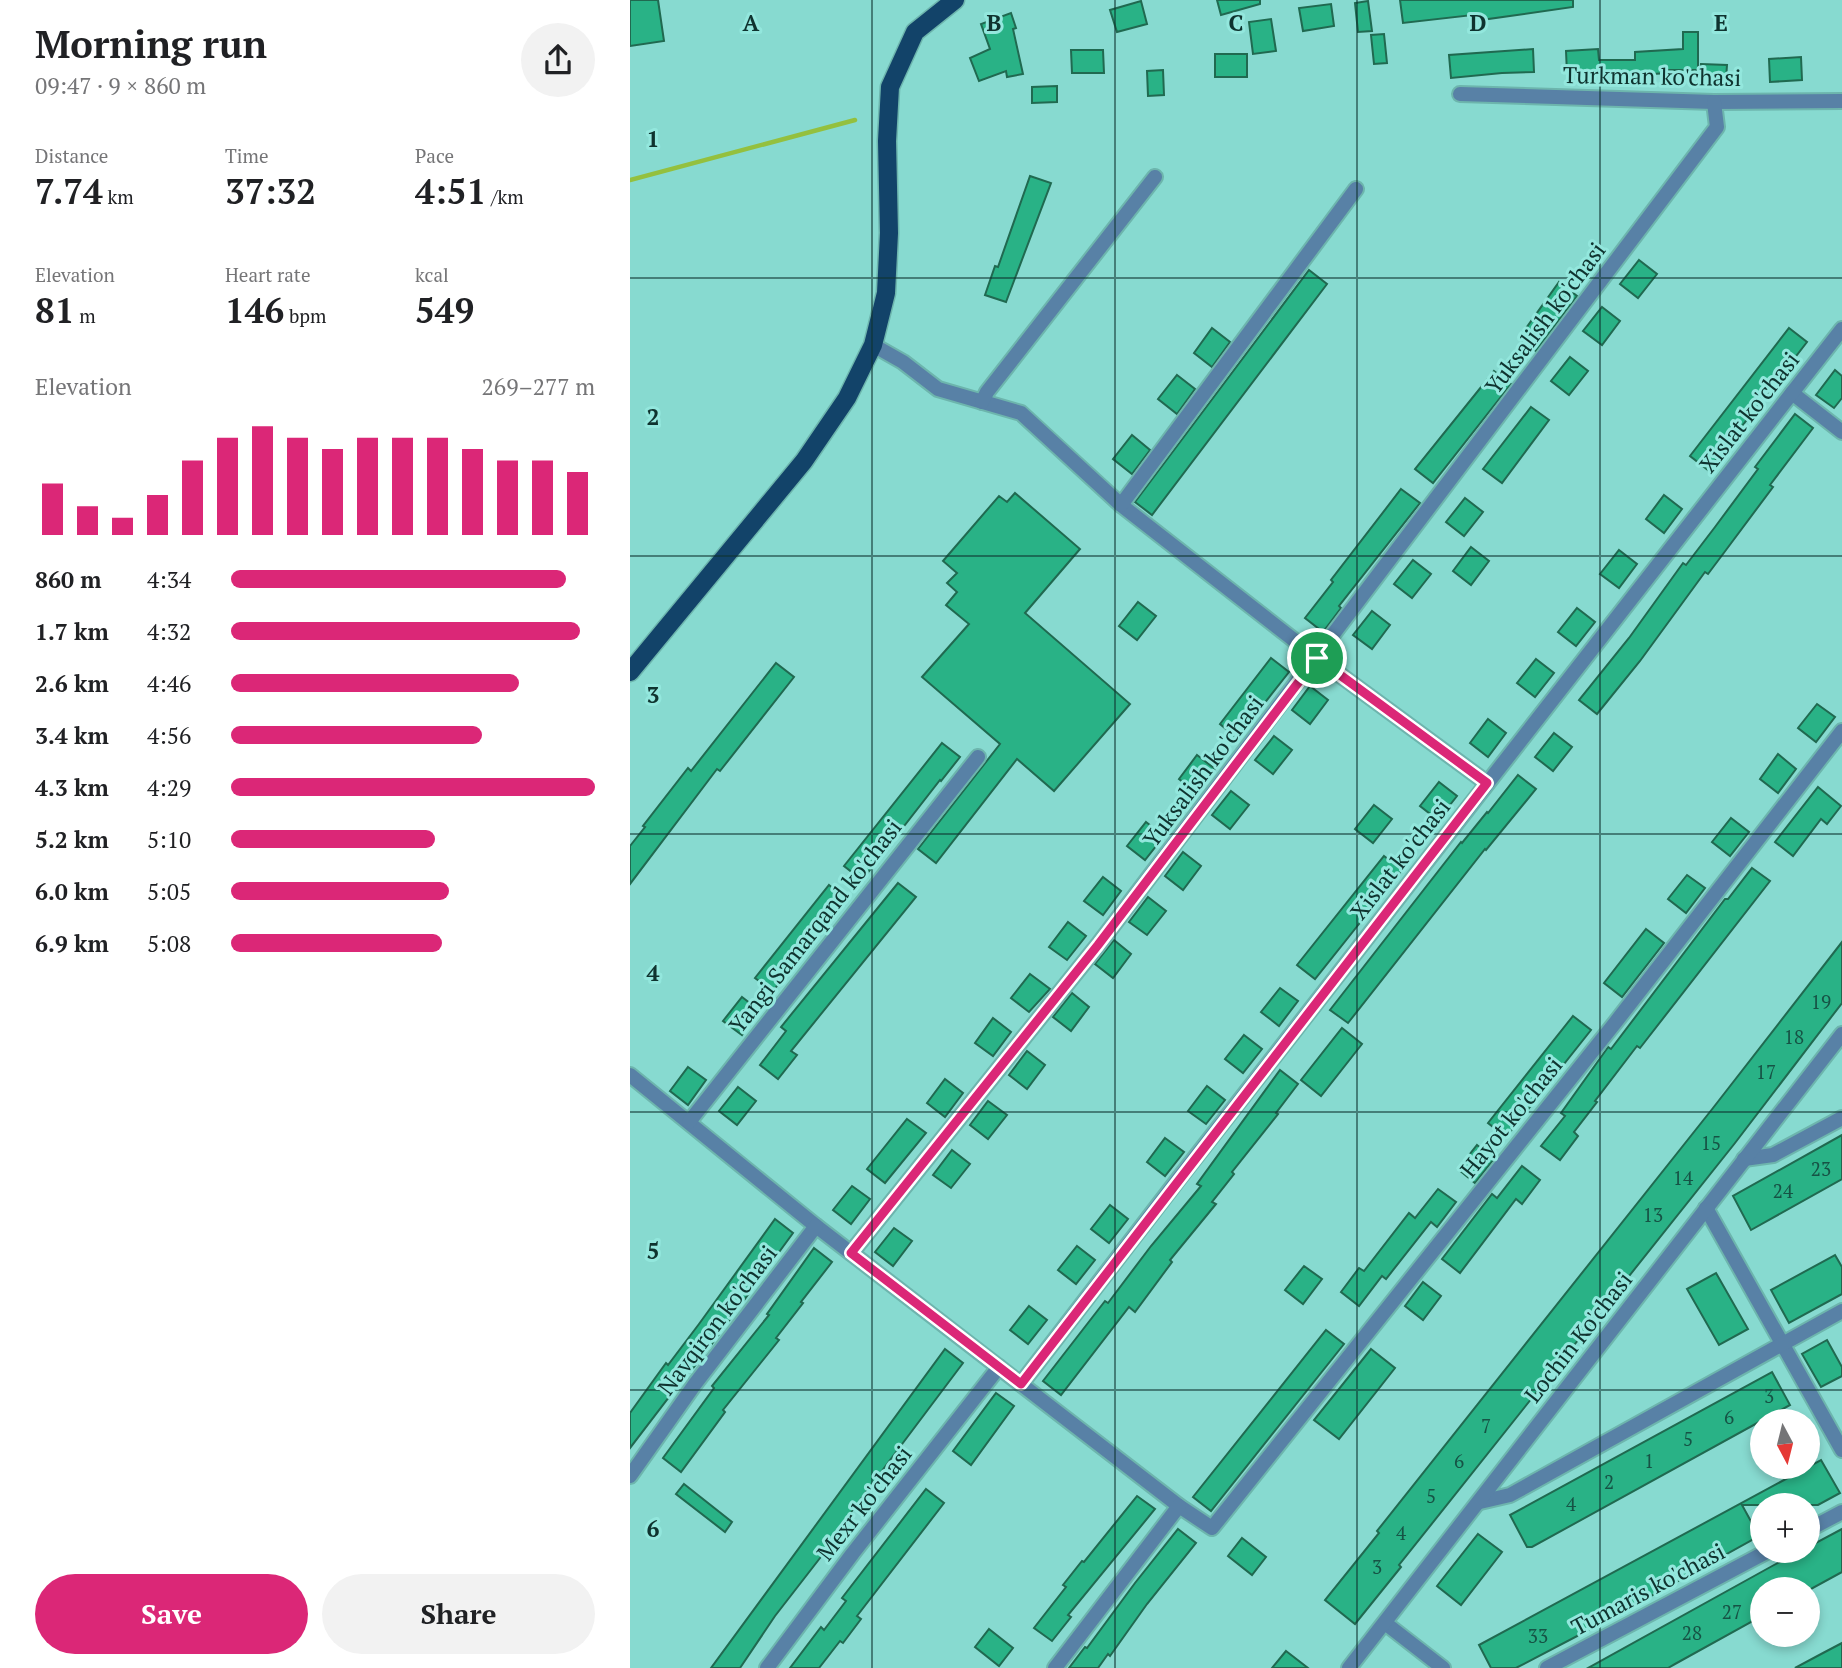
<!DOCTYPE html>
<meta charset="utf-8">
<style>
:root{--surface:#fff;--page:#f2f2f2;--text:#202124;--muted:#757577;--accent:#db2777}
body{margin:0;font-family:"PT Serif",serif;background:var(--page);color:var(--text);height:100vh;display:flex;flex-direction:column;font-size:26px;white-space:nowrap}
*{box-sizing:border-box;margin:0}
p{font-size:23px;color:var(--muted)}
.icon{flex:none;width:38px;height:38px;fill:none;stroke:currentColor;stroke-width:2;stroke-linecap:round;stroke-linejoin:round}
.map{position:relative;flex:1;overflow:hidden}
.side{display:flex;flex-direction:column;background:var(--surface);width:630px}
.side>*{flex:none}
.needle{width:46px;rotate:173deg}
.fabs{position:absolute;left:1120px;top:1409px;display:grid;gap:14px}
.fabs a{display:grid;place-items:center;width:70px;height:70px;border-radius:50%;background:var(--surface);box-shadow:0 4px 10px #0003;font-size:35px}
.pin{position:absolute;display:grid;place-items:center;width:60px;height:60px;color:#fff;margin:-30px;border:4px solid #fff;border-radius:50%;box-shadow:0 2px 7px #0007}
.round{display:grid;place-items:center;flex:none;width:74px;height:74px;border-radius:37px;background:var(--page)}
.overview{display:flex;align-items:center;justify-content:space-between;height:119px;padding:0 35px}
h1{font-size:38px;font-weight:700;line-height:52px}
.figures{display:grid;grid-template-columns:repeat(3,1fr);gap:10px;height:119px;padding:7px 35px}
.figures div{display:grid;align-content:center}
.figures b{font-size:35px;font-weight:700}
.figures small{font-size:19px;font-weight:400}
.figures p{font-size:19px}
.chart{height:196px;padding:14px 35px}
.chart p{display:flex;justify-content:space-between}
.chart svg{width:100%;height:126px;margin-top:7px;stroke:var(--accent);stroke-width:6}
.cta{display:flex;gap:14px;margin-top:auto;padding:14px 35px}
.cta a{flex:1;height:80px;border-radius:42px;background:var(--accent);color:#fff;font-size:28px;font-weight:700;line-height:80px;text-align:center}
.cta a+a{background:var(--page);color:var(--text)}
ul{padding:0 35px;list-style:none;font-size:23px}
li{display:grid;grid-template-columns:112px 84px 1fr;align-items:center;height:52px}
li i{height:18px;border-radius:9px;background:var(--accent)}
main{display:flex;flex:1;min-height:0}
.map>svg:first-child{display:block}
</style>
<main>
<section class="side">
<div class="overview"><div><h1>Morning run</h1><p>09:47 · 9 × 860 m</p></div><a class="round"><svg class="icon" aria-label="share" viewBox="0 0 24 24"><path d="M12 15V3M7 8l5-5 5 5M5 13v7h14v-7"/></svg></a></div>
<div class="figures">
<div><p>Distance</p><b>7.74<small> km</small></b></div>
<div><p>Time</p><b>37:32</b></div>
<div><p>Pace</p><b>4:51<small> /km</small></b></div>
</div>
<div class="figures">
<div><p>Elevation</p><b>81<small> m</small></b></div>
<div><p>Heart rate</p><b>146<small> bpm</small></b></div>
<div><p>kcal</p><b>549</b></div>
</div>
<div class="chart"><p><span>Elevation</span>269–277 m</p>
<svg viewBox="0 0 160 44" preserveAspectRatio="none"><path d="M5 44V26M15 44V34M25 44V38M35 44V30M45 44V18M55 44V10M65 44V6M75 44V10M85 44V14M95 44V10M105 44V10M115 44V10M125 44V14M135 44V18M145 44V18M155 44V22"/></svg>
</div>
<ul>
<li><b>860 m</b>4:34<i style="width:92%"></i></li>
<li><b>1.7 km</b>4:32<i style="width:96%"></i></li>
<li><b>2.6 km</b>4:46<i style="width:79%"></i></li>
<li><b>3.4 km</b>4:56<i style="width:69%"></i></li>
<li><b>4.3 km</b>4:29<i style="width:100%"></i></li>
<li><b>5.2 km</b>5:10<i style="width:56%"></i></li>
<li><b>6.0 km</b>5:05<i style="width:60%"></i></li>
<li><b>6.9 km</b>5:08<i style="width:58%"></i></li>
</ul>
<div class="cta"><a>Save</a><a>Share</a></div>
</section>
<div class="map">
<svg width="1212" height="1668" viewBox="0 0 1212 1668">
<rect width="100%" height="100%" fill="#87dad0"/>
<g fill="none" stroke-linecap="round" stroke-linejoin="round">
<polyline stroke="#94c03e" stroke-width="4.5" points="0,180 225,120"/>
</g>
<g fill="#29b286" stroke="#206950" stroke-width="2">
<polygon points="0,0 28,0 34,41 0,46"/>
<polygon points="587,0 630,0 630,4 591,15"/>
<polygon points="770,0 943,0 943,7 851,20 851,14 773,23"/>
<polygon points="511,1 517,24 487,32 480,10"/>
<polygon points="738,1 742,31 728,32 725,3"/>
<polygon points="701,4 704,26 673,31 669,8"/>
<polygon points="381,13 386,28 383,29 393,74 377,77 376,71 349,81 340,58 360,49 351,24"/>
<polygon points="641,19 646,51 623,54 619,22"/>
<polygon points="1053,32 1068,32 1068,70 1038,70 1038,73 1006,75 975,74 975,72 937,74 936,51 968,49 969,60 1005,60 1005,52 1053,49"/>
<polygon points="754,34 757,63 744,64 741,35"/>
<polygon points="903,49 904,72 872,73 821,78 819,55"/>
<polygon points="441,50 473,50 474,73 442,73"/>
<rect x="585" y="54" width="32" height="23"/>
<polygon points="1171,57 1172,80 1140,82 1139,59"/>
<polygon points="1071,64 1097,65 1096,79 1070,78"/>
<polygon points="533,70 534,95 518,96 517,71"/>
<polygon points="427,86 427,102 402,103 402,87"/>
<polygon points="400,176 421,183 376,302 355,295 365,266 368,267"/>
<polygon points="1009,260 1027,274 1008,298 990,284"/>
<polygon points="679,270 697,284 522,515 505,502"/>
<polygon points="929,282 947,296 906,351 889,338"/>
<polygon points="972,307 990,321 972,345 953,331"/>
<polygon points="582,328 600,342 582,367 564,353"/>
<polygon points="1159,328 1177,342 1078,470 1060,456"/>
<polygon points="940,357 958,371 939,395 921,381"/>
<polygon points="1205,370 1212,376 1212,398 1204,408 1186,395"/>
<polygon points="864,371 881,384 803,483 785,469"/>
<polygon points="547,375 565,389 547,414 528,399"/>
<polygon points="901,407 919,420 872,483 853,469"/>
<polygon points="1165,414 1183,428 1140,485 1143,487 1096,550 1078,574 1075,572 1010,661 967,714 949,700 999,638 1053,563 1056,565 1085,527 1128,469 1125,467"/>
<polygon points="502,435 520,450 502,474 483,459"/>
<polygon points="771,489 790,503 709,606 711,608 693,632 675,618 703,582 701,580"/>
<polygon points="385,493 450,549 395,613 500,704 424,791 387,759 306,863 288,849 370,744 292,677 339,624 316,605 327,592 317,583 327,573 313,561 369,496 377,502"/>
<polygon points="1034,495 1052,509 1034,533 1016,519"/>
<polygon points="835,498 853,512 834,536 816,522"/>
<polygon points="841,547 859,561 841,585 823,571"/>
<polygon points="989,550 1007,564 989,588 970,574"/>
<polygon points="783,560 801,574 782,598 764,584"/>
<polygon points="508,602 526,616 507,640 489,626"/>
<polygon points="947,608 965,622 946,646 928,632"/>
<polygon points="742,611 760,625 742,649 723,635"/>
<polygon points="641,658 659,672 607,738 590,724"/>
<polygon points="906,659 924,673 905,697 887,683"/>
<polygon points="146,663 164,677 90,771 87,769 0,884 0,846 15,827 13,826 58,768 61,771"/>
<polygon points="680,686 698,700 680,724 662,710"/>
<polygon points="1187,704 1205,717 1186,742 1168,728"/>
<polygon points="858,719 876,733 858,757 840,743"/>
<polygon points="924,733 942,747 923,771 905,757"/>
<polygon points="644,736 662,750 643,774 625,760"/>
<polygon points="312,743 330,757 311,781 310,780 232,880 214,866"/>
<polygon points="1148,754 1166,769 1148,793 1130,779"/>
<polygon points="567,755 585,769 567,793 549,779"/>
<polygon points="888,775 906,789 856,850 855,849 718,1023 700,1010 831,842 832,843 857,812 858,813"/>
<polygon points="809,782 827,796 808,820 790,806"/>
<polygon points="1188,787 1211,806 1197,824 1191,819 1163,856 1145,842"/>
<polygon points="601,791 619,805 600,829 582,815"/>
<polygon points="744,805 762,819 743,843 725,829"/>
<polygon points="1101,818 1119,832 1100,856 1082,842"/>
<polygon points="516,822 534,836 515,860 497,846"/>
<polygon points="553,852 571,866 553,890 535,876"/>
<polygon points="754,856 772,870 685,979 667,965"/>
<polygon points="1122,868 1140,881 1010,1048 1007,1046 965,1101 967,1102 944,1132 948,1136 930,1160 911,1146 935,1116 931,1113 976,1050 978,1047 981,1049 1095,899 1098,899"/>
<polygon points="1057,875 1075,888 1056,913 1038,899"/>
<polygon points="473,877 491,891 473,915 454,901"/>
<polygon points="268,883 286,897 161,1051 167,1055 148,1079 130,1065 156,1031 151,1027"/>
<polygon points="199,885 217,899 143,991 125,978"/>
<polygon points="518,897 536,911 517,935 499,922"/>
<polygon points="438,922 456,936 437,960 419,947"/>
<polygon points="1016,929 1034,943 992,997 974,983"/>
<polygon points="484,940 501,954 483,978 465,964"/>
<polygon points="1212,942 1212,1003 1105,1143 769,1565 771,1567 725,1624 695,1600 749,1533 747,1531 1083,1108"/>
<polygon points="400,974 420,989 399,1012 381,998"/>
<polygon points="650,988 668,1001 649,1026 631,1012"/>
<polygon points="442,993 459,1007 441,1031 423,1017"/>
<polygon points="112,997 130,1011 112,1035 93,1021"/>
<polygon points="943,1016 961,1030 876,1137 858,1123"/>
<polygon points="363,1018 381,1032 363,1056 345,1043"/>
<polygon points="712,1028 732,1044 691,1096 671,1080"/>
<polygon points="614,1035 632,1049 613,1073 595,1059"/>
<polygon points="397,1051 415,1065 397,1089 379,1075"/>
<polygon points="58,1067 76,1080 58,1105 40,1091"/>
<polygon points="650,1070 668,1084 646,1113 648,1114 602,1172 604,1174 582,1202 586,1204 540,1260 542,1262 505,1312 499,1307 431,1395 413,1381 475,1301 478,1303 521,1246 571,1186 567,1184"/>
<polygon points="315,1079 333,1093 315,1117 297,1103"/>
<polygon points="577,1086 595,1100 576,1124 558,1111"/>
<polygon points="108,1087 126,1101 107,1125 89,1111"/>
<polygon points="358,1101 377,1115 358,1139 340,1125"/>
<polygon points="277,1119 296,1133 255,1183 237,1169"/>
<polygon points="1212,1135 1212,1179 1121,1230 1103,1196"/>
<polygon points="535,1138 554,1152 535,1176 517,1162"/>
<polygon points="847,1145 864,1159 845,1183 828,1169"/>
<polygon points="322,1150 340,1164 321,1188 303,1175"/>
<polygon points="892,1166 910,1180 892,1204 886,1199 830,1273 812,1259 862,1194 867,1198"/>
<polygon points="222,1186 240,1199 221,1224 203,1210"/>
<polygon points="808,1189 826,1202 807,1227 801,1222 756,1279 752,1276 729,1306 711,1292 729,1268 734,1271 779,1213 785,1218"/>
<polygon points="480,1205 498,1219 479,1243 461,1229"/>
<polygon points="145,1219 163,1233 79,1348 60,1372 59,1371 0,1448 0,1413 36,1363 38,1365 69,1324"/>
<polygon points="264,1228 282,1241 263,1266 245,1252"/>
<polygon points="447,1246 465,1260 446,1284 428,1270"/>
<polygon points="184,1248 202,1262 171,1302 173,1303 146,1338 149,1340 93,1410 95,1412 51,1472 33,1458 84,1388 82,1386 139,1315 137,1314"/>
<polygon points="1205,1255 1212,1267 1212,1294 1159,1323 1141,1290"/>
<polygon points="674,1266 692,1279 673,1304 655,1290"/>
<polygon points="1086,1273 1118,1329 1089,1345 1057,1289"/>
<polygon points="793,1282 811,1296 793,1320 775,1306"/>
<polygon points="399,1306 417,1320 398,1344 380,1330"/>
<polygon points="696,1330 714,1344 581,1511 563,1497"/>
<polygon points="1197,1340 1212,1367 1212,1376 1191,1387 1172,1354"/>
<polygon points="315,1349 333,1363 224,1508 203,1538 204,1540 145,1616 110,1668 81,1668"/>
<polygon points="741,1349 765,1368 709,1439 684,1420"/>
<polygon points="1142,1372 1160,1405 902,1547 897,1547 880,1515"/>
<polygon points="366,1393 384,1406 341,1465 323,1451"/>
<polygon points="1191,1460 1210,1493 1188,1505 1112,1505 1129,1536 972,1623 886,1668 861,1668 849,1645"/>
<polygon points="54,1484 102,1522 95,1532 46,1494"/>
<polygon points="296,1489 314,1503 227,1616 231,1619 213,1643 210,1641 189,1668 160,1668 191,1627 194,1630 216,1601 212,1598"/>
<polygon points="507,1496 525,1509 438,1615 441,1617 422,1641 404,1628 436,1587 433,1585 452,1561 454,1562"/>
<polygon points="548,1529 566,1543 517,1604 480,1656 478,1654 468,1668 439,1668 455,1647 457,1648 505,1583"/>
<polygon points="1212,1529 1212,1572 1181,1589 1132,1589 1132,1616 1045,1664 1038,1668 958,1668 1144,1565 1172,1550 1178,1550 1178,1547"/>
<polygon points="848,1534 872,1552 831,1605 807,1586"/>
<polygon points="612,1538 636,1557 622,1575 598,1556"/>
<polygon points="359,1629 383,1648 369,1666 345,1647"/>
<polygon points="1212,1643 1212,1668 1165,1668 1193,1653"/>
<polygon points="656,1651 678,1668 642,1668"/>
</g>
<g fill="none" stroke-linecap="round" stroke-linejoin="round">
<g stroke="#6db5ad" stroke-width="18">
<g id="minor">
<polyline points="830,94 1084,102 1212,101"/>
<polyline points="243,345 273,362 308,389 391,413 491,505 687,658 857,783"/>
<polyline points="1162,393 1212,432"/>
<polyline points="352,402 357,392 525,177"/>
<polyline points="491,505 726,189"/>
<polyline points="0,1075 186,1226 549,1506 582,1528 985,1023 1212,731"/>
<polyline points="59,1122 348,757"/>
<polyline points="1114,1159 1143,1155 1212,1118"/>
<polyline points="1076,1208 1212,1450"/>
<polyline points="221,1253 468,945 1087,127 1084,102"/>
<polyline points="391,1384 547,1181 1212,329"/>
<polyline points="0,1476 65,1384 186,1226"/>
<polyline points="850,1502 880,1495 1212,1311"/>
<polyline points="1178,1530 1212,1512"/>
<polyline points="755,1623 813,1668"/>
<polyline points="137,1668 223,1553 369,1367"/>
<polyline points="425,1668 549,1506"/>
<polyline points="719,1668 1212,1034"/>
<polyline points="917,1668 1140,1550"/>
</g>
</g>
<g stroke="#6db5ad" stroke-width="21">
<polyline id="primary" points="0,672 174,461 217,398 243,345 256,293 259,233 257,141 260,87 285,32 325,0"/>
</g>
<use href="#minor" stroke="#5881a6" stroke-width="14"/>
<use href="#primary" stroke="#124369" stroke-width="18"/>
</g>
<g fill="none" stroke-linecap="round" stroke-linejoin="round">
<g stroke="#fff" stroke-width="14">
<polygon id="route" points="687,658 857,783 391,1384 221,1253 468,945"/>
</g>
<use href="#route" stroke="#db2777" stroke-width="9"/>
</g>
<path fill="none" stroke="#0f332f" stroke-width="2" stroke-opacity="0.55" d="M242,0V1668M485,0V1668M727,0V1668M970,0V1668M0,278H1212M0,556H1212M0,834H1212M0,1112H1212M0,1390H1212"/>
<g text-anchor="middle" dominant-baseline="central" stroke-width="6" stroke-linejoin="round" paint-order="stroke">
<g font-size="19" fill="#165345">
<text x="1191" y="1001">19</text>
<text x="1164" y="1036">18</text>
<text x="1136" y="1071">17</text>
<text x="1081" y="1142">15</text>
<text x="1191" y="1168">23</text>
<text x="1053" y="1177">14</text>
<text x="1153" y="1190">24</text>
<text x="1023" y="1214">13</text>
<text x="1139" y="1395">3</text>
<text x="1099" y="1416">6</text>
<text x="856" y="1425">7</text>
<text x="1058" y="1438">5</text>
<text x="829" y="1460">6</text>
<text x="1019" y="1460">1</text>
<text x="979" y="1481">2</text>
<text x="801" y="1495">5</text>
<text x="941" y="1503">4</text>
<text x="771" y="1532">4</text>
<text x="747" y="1566">3</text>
<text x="1102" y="1611">27</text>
<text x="1062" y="1632">28</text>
<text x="908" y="1635">33</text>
</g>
<g font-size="23" fill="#0f332f" stroke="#93e7dd">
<text transform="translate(1022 76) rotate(1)">Turkman ko'chasi</text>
<text transform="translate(915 318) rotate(-53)">Yuksalish ko'chasi</text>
<text transform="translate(1119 412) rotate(-52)">Xislat ko'chasi</text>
<text transform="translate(573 771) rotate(-53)">Yuksalish ko'chasi</text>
<text transform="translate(770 859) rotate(-52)">Xislat ko'chasi</text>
<text transform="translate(185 926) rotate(-52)">Yangi Samarqand ko'chasi</text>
<text transform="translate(881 1117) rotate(-51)">Hayot ko'chasi</text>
<text transform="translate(87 1320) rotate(-53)">Navqiron ko'chasi</text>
<text transform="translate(948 1337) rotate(-52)">Lochin Ko'chasi</text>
<text transform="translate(234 1503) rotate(-52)">Mexr ko'chasi</text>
<text transform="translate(1018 1589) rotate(-28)">Tumaris ko'chasi</text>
</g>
</g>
<g font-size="23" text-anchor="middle" font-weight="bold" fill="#0f332f" stroke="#93e7dd" stroke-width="6" stroke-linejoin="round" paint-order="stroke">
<text x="121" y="31">A</text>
<text x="364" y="31">B</text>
<text x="606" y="31">C</text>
<text x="848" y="31">D</text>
<text x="1091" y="31">E</text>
<text x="23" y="147">1</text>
<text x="23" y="425">2</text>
<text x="23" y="703">3</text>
<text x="23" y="981">4</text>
<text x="23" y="1259">5</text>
<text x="23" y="1537">6</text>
</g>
</svg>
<div class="fabs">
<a><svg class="needle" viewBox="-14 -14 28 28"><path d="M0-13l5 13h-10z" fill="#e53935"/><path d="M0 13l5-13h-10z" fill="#757577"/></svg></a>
<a>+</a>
<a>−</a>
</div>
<div class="pin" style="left:687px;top:658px;background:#1e9e55"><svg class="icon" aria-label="arrive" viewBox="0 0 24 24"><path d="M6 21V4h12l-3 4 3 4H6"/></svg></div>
</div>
</main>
